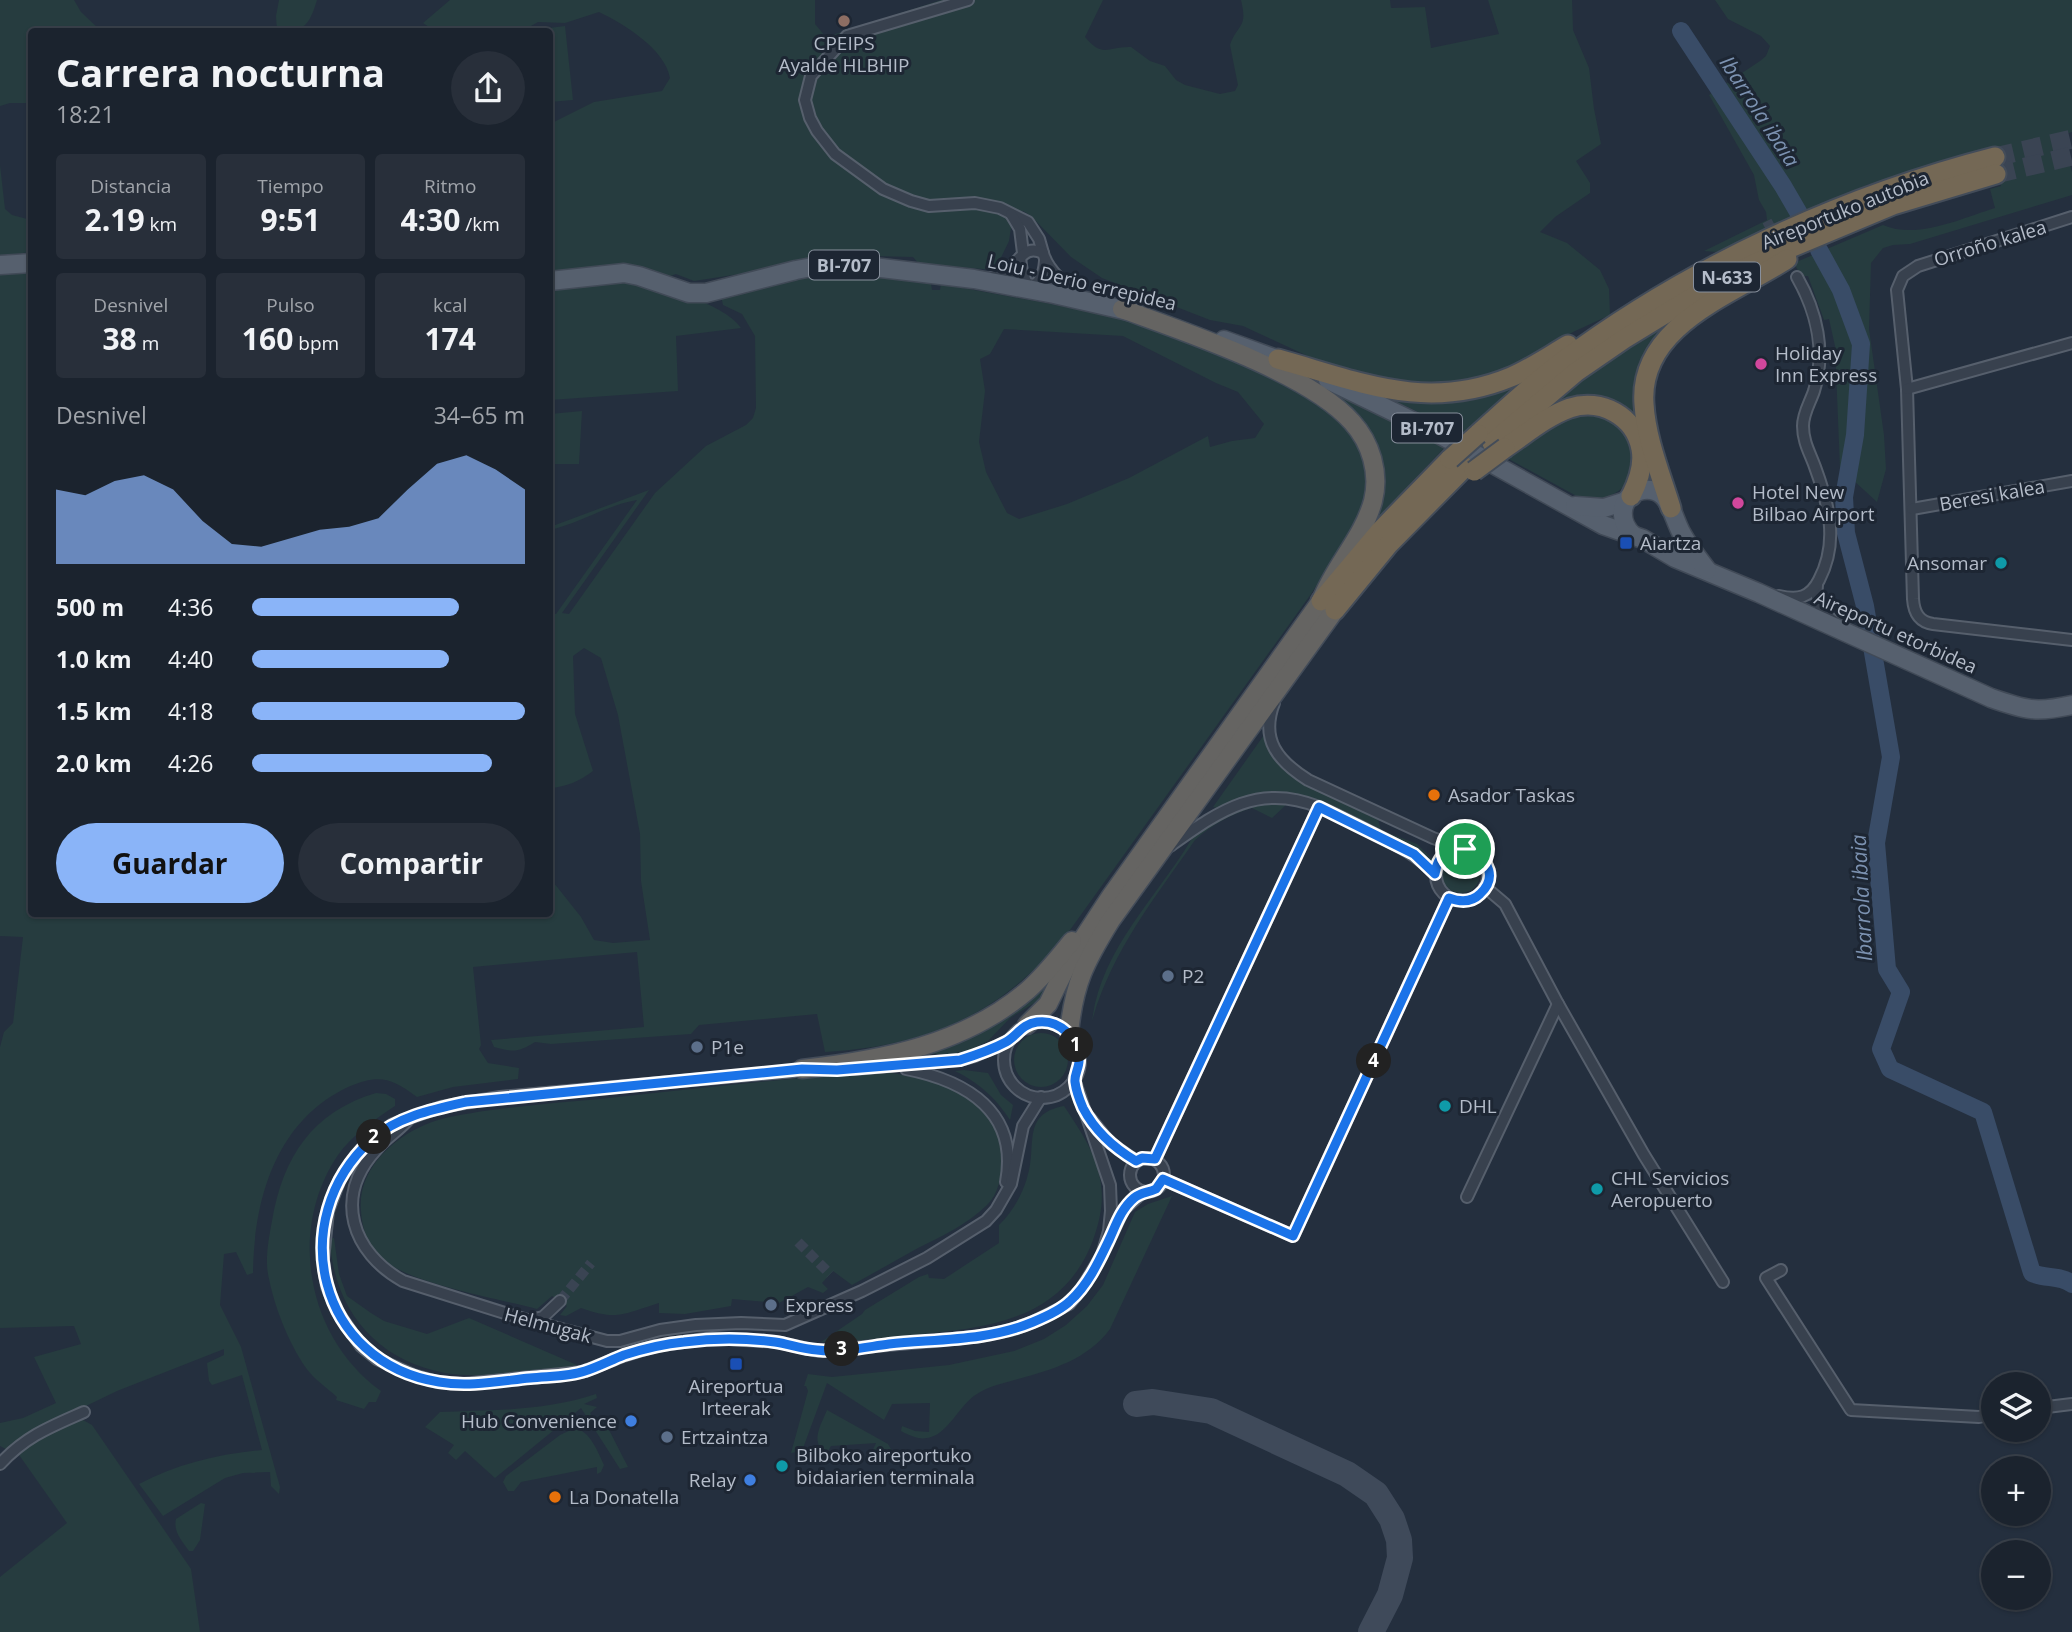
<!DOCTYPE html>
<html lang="es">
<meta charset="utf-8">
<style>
:root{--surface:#1b232e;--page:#282f3a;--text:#f1f3f6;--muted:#a0a4aa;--line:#39404a;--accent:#8ab4f8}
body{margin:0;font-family:"Open Sans",sans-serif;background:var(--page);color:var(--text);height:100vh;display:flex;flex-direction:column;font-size:26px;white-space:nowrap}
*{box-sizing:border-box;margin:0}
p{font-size:23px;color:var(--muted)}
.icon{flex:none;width:38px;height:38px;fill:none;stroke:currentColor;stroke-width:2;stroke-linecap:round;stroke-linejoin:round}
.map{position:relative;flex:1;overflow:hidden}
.panel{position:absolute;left:28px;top:28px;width:525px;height:889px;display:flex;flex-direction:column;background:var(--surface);border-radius:7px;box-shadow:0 2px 5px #0004,0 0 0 2px var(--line)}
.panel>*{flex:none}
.fabs{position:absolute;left:1981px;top:1372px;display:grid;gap:14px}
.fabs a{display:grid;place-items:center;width:70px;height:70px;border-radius:50%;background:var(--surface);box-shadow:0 2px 5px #0004,0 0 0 2px var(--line);font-size:35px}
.pin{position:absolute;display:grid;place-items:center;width:60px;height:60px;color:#fff;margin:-30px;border:4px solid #fff;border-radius:50%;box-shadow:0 2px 7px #0007}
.km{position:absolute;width:35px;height:35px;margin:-18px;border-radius:50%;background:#222;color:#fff;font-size:19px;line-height:35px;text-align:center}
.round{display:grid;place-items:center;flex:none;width:74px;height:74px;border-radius:37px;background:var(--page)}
.head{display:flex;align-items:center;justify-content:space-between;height:119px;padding:0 28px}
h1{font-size:38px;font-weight:700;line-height:52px}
.stats{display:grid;grid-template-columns:repeat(3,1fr);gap:10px;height:119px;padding:7px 28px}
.stats div{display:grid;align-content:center;border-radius:7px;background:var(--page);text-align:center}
.stats b{font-size:30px;font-weight:700}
.stats small{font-size:19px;font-weight:400}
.stats p{font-size:19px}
.chart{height:196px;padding:14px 28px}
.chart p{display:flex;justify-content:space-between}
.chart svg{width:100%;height:126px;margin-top:7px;fill:var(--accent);opacity:.7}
.action{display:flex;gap:14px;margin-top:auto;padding:14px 28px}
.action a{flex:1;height:80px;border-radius:42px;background:var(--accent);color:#111;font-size:28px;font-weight:700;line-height:80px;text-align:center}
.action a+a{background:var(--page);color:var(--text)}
ul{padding:0 28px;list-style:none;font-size:23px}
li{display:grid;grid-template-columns:112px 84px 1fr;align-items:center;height:52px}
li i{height:18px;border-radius:9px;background:var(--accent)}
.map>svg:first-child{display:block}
</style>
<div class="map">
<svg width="2072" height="1632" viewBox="0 0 2072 1632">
<rect width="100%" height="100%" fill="#242f3e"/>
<g fill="#263c3f" fill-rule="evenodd">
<polygon points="0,0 74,0 81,12 101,31 32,32 31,103 10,103 0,106"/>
<path d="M279,0H317C309,26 304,32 277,31L276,16Z"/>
<path d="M450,0H815V24L826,37L941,0H1103L1085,37C1103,59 1108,46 1131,47L1150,61L1165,66L1176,80L1185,85L1220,94L1235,91L1238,85L1230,45C1238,23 1248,29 1241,0H1390L1391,8L1425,7L1431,48L1499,34L1488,0H1572L1573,30L1589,68L1594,109L1601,144L1576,161L1590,183V193L1555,217L1540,232L1567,243L1600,270L1609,289L1610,315L1573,332L1526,360L1479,379L1436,387L1342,372L1243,326L1210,320L1102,278L1071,257L1031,216L1023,211L1018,212L1012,221L1009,241L995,270L919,264L913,257L830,255L759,271L694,281L676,274L665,278L550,277V124L594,102L662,91L670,78C665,49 624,24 599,12L565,23L538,22L522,31H435L423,23Z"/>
<path d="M1715,0H2072V132L2062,135L2072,172V195L1910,244L1893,245L1883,248L1871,263L1869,329L1884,435L1886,469L1877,502L1840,468L1835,346L1829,319L1824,320L1808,276H1801L1794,263L1883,225C1917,240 1962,218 1995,208L1990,189L2001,186L1993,151L1875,188L1869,184L1717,252L1704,251L1767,220L1766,212L1759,200L1754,175L1709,95L1760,61L1766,56L1770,46L1761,36L1728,19Z"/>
<polygon points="565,26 573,100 550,102 550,32 525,31"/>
<polygon points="0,165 5,209 12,215 31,220 31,252 0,256"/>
<path d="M31,268L32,914H550V878L581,917L594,940L613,943L650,940L641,881L640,834L618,715L601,658L584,648L573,656L575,714L593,771C580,781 566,787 550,788V614H556L637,500C607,505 580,523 550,530V527L649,490L562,613L569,614L655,493L706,446L746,425L753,418L756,408L755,336L742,314L723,305L721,296C747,289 774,280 801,277C844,272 888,277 931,284L932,290H940L941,284L1046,303L1123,319L1180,337L1281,381L1329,408L1363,447L1368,496L1360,518L1311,594L1070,930C1004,1013 930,1046 825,1052L817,1014L699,1025L691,1034L551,1044L535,1042C517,1053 514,1052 494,1047L491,1040L644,1027L637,952L473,967L481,1045L479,1049L488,1063L519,1068L518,1079L453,1087L417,1097C391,1077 378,1074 348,1087C276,1121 254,1199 253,1273L247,1275L236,1252L224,1254L220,1305L241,1347L280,1487L279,1494L271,1486L270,1472L243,1473L225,1478L163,1516L139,1484C177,1464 219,1454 262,1450L242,1375L212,1385L209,1381L207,1363L224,1355V1349L117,1391L30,1433L10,1451L0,1446V1423L23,1418L56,1403L34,1357L81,1344L74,1326L0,1328V1047L4,1032L13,1023L23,937L0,936V270ZM1004,329L1123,336L1216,383L1238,392L1264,424L1255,438L1232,441L1210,447L1208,436L1129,478L1067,504L1019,519L1007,513L986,472L979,442L985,391L980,359L990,354Z"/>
<path d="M627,279C659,288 722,301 741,328L676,336L678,391L550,400V286Z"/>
<path d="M1699,305L1646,361L1658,485L1645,480L1647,452L1603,400L1513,435C1571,386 1632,341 1699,305Z"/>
<polygon points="1554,359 1464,433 1370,390 1445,402 1475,396"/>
<polygon points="1298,374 1445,447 1375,521 1382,468"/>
<polygon points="582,411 579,464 550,464 550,414"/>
<path d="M1595,412C1604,416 1618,421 1624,429C1650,464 1626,505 1582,499L1507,458C1533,435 1560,414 1595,412Z"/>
<path d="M1264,735L1274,760L1295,778L1377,816L1381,830L1417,844L1433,860L1429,863L1418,852L1405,844L1298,795C1265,789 1246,795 1217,808L1213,807Z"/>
<path d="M1267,803L1286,805L1272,818L1252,808C1230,815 1213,824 1195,840C1155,898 1111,952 1092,1021C1101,949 1155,900 1191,840C1212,820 1238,806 1267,803Z"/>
<circle cx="1461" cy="874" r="19"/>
<path d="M1051,981L1039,1000L1010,1018L988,1041L968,1051L950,1054H930C978,1036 1013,1014 1051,981Z"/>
<circle cx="1041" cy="1060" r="27"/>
<path d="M964,1070L988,1073L1001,1095L1013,1105L1010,1120C995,1097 979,1083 955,1071Z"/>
<path d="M891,1073C943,1081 1001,1097 1002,1161C1002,1175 998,1195 987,1205C968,1224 942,1236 918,1248C896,1260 874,1273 852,1285L833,1271L822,1283L828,1289L823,1293L808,1287L779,1303L732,1299L731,1306L685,1314L659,1313V1303C623,1314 618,1321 581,1308L566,1316L560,1315L567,1306L552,1296L537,1309C496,1298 410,1284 381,1258C368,1247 362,1228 361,1211C357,1168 396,1135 432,1122C448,1116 467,1114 484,1111C523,1106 561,1102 600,1099C697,1089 794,1076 891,1073Z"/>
<path d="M376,1093L386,1094L395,1099V1106C374,1120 352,1135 338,1155C287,1230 307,1338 381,1391L376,1402H369L364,1409L336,1400L337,1397C327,1388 314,1379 306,1368C288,1342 274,1306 268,1274C265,1258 269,1237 272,1221C283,1157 312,1112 376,1093Z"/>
<path d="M1064,1106C1095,1152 1114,1184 1093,1240C1063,1321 987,1328 912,1335C881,1338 851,1342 821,1342L862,1314L865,1310L919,1277L928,1274L929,1278L944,1279L999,1243V1225C1012,1213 1022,1195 1027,1178C1038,1147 1020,1114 1064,1106Z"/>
<path d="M1172,1196L1110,1329C1088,1359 1052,1370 1018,1379C1004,1383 989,1386 977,1394C960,1404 949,1432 931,1437C920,1441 911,1436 901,1431L902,1426L915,1431L929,1432L930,1403L892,1404L884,1420L827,1383L802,1451L791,1453L808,1391L806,1386H804L808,1374L832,1377L949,1365L1014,1351L1044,1339L1066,1325L1087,1306L1103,1285L1135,1212L1148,1204Z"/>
<path d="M334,1238L339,1274L347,1296L371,1313L384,1321L427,1334L469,1318L577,1365C559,1370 538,1370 519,1372C495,1375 468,1377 445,1373C375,1360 333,1308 330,1239Z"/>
<path d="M596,1394L597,1398L584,1404L597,1407L590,1413L600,1429L607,1426L628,1467L620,1469L581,1408L495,1478L465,1451L456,1460L448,1453L454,1445L425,1427L440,1412C492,1410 546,1411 596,1394Z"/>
<path d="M827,1410L888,1444L892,1451L887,1454H871L876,1443L831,1446L827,1453C809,1443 821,1425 827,1410Z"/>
<polygon points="72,1419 83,1420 92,1425 191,1569 200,1632 0,1632 0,1577 67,1523 17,1452"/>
<path d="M575,1428C590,1431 598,1452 604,1465L601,1472L597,1474V1467L521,1482L514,1491H508L503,1482L506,1476L560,1435Z"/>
<path d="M201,1503L205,1504L200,1540L193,1551H189C182,1541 173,1532 176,1519Z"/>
</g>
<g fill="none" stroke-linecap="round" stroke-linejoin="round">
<g stroke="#394c67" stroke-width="18">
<polyline points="1681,31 1783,186 1801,217"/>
<path d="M1819,250L1841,290L1861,344L1855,435L1844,497L1846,533L1865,606L1891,757L1876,843L1887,969L1901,992L1881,1049L1890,1069L1983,1112L2032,1273C2045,1279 2061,1275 2072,1284"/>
</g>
<polyline stroke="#3f4a5a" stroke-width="26" points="1136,1404 1153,1402 1211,1411 1347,1474 1376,1494 1392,1519 1399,1540 1400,1558 1390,1595 1371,1632"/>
<g stroke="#3a4453" stroke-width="10" stroke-dasharray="10 5" stroke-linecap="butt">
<polyline points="1767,221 1777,240"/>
<polyline points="798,1242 830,1274"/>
<polyline points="560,1301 591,1263"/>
</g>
<g stroke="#3a4453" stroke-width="19" stroke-dasharray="19 10" stroke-linecap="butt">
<polyline points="1995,157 2072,139"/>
<polyline points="1996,174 2072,156"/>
</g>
<g stroke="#565f6c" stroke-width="14">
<g id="minor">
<polyline points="968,0 847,36 811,76 805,100 810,118 817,131 835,154 883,189 911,201 929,206 975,203 1000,208 1028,222 1039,239 1043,253"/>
<polyline points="1011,214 1020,229 1023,253"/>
<path d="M2072,217L1918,266L1903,276L1897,290L1907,389L1913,599C1914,613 1919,622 1933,624L2072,640"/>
<path d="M1020,258L1022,272L1029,289C1041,282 1044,274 1045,261"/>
<path d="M985,280C994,277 1003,273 1010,267C1022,258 1026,245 1043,253C1048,271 1069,288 1084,298"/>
<polyline points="1907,389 2072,343"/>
<polyline points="1912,509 2072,481"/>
<path d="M1817,585C1815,602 1820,610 1833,621"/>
<path d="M1779,596C1798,600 1810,598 1819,580C1839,542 1829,505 1815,467C1810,453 1803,442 1803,426C1803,413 1810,403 1814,391C1826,352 1817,312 1797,277"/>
<path d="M1274,703C1260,740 1278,761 1308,780L1433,838L1465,849"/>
<path d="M1170,846C1218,812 1258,782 1319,807C1334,813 1348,821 1363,828C1390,842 1415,852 1435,874"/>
<circle cx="1462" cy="875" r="26"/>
<polyline points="1485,887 1505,904 1558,1004 1644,1155 1723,1282"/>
<circle cx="1042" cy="1060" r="38"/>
<polyline points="854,1069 960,1060 975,1056 1010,1040"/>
<path d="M906,1069C967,1081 1019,1112 1006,1182"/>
<polyline points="807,1070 500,1097 441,1107 393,1124 372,1139 353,1161 340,1179 328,1211 323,1260 327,1287 339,1314 361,1346 377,1359 413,1375 437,1382 462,1384 582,1372 623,1356 655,1346 712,1338 777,1342 818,1351 934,1341 981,1336 1011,1330 1033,1322 1069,1304 1082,1288 1102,1255 1109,1231 1111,1211 1110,1185 1074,1079"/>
<polyline points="1090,1118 1110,1143 1136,1161"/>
<path d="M408,1120C398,1131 385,1139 376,1150C333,1197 352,1253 403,1281L527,1320L607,1341H620L660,1330L696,1325L741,1323L785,1325L862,1291L927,1258L986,1221L996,1210L1011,1184L1023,1126L1041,1097"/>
<circle cx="1147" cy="1175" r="17"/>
<polyline points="1155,1159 1319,807"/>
<polyline points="1163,1179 1293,1236 1449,898"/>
<polyline points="1467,1197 1558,1004"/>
<polyline points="1112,1234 1123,1210 1143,1192"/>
<polyline points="1781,1270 1766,1278 1851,1410 1979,1417 1993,1414"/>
<polyline points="530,1320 543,1317 560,1301"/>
<polyline points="2039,1408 2072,1404"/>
<path d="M0,1464C26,1436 50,1427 84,1412"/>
</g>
</g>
<g stroke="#414a57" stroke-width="21">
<g id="primary">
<polyline points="0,265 32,263"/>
<polyline points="550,281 624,273 639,276 689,293 706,293 796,270 823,265 856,265 974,279 1054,294 1137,313"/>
<polyline points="1224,340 1290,364"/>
<path d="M1328,380L1437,433L1603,525L1643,539L1675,558L1759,593L1991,698C2025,710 2036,713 2072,705"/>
<polyline points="1575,506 1604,508 1626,501"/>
<path d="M1634,536C1617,523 1619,494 1643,490C1650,489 1658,491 1663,496C1671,503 1676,524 1682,534C1689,547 1698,558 1707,570"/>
</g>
</g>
<g stroke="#434c59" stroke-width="21">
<g id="trunk">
<path d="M1027,1025L1048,1004L1071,957L1111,896L1321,601C1334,566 1363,538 1373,501C1380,473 1371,443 1352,422C1309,373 1185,332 1122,309"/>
<path d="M1069,1033C1074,983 1085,962 1111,920L1335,610"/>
<path d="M802,1069C883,1060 965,1044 1028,990C1045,975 1058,958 1072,941"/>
</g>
</g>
<g stroke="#434c59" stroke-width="23">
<g id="motorway">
<path d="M1278,359C1361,382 1426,412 1511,377C1530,369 1549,356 1568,345"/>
<path d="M1478,434C1506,409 1533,383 1563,361C1689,267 1843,196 1995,157"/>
<polyline points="1492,443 1576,372 1624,339 1724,278 1771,256 1893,205 1996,174"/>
<path d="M1505,448C1526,434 1547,416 1570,408C1601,398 1635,416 1641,449C1644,464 1638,482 1631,496"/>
<path d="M1671,508C1661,475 1646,439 1644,404C1638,325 1734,294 1787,259"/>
<polyline points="1321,601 1380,531 1450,459"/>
<polyline points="1335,610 1389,544 1465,467"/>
</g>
</g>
<use href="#minor" stroke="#38414e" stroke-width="10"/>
<use href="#primary" stroke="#56606e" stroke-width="18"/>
<use href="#trunk" stroke="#656462" stroke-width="18"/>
<use href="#motorway" stroke="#746855" stroke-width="19"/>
<g stroke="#434c59" stroke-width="23" stroke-linecap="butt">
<g id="motorway-bridge">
<polyline points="1450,459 1478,434"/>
<polyline points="1474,471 1505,448"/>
</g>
</g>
<use href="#motorway-bridge" stroke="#746855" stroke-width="19"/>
</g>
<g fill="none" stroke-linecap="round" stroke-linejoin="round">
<g stroke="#fff" stroke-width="14">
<path id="route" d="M1319,807L1414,854L1435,874C1442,822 1515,862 1480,894C1471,903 1460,902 1449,898L1293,1236L1163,1179L1156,1189C1147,1193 1141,1192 1134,1198C1121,1209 1116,1225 1109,1240C1099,1261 1088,1285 1070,1301C1061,1310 1045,1317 1033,1322C988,1341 937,1339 889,1344C866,1347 840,1353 817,1350C802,1349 789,1344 775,1342C744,1338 714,1338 684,1342C663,1344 643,1349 624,1355C611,1360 598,1367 585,1371C568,1377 548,1376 530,1378C500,1381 469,1387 439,1382C318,1363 284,1220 371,1140C396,1117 434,1109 466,1102L802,1069L837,1070L960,1060C976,1055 991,1050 1006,1042C1017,1036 1022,1024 1037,1022C1060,1019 1080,1039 1079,1061C1079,1068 1074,1075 1075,1082C1076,1090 1080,1101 1083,1108C1095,1131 1114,1148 1136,1161L1142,1158L1155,1159Z"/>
</g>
<use href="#route" stroke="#1a73e8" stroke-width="9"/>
</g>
<circle fill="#8d6e63" stroke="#1d2633" stroke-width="2.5" cx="844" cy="21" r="7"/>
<g fill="#d1479c" stroke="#1d2633" stroke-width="2.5">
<circle cx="1761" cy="364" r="7"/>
<circle cx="1738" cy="503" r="7"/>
</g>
<g fill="#1a4fb4" stroke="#1d2633" stroke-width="2.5">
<rect x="1619" y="536" width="14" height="14" rx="3.5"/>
<rect x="729" y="1357" width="14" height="14" rx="3.5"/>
</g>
<g fill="#0f9aa8" stroke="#1d2633" stroke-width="2.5">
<circle cx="2001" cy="563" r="7"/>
<circle cx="1445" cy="1106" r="7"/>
<circle cx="1597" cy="1189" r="7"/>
<circle cx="782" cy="1466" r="7"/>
</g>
<g fill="#e8710a" stroke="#1d2633" stroke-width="2.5">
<circle cx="1434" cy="795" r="7"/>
<circle cx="555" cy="1497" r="7"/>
</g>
<g fill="#5c6f8a" stroke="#1d2633" stroke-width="2.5">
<circle cx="1168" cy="976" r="7"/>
<circle cx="697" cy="1047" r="7"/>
<circle cx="771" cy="1305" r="7"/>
<circle cx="667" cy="1437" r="7"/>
</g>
<g fill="#3f7fe0" stroke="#1d2633" stroke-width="2.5">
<circle cx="631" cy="1421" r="7"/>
<circle cx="750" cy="1480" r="7"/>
</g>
<g text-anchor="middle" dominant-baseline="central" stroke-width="6" stroke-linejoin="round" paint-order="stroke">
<g fill="#1d2633" stroke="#878f9c" stroke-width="2">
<rect x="809" y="250.5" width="70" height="29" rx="5"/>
<rect x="1694" y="262.5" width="66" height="29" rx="5"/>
<rect x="1392" y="413.5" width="70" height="29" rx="5"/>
</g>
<g font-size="18" font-weight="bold" fill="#b4bcc9">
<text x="844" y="265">BI-707</text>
<text x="1727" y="277">N-633</text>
<text x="1427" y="428">BI-707</text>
</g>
<g font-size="19" fill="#b4bcc9" stroke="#1d2633" text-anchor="start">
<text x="844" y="43" text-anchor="middle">CPEIPS<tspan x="844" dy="22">Ayalde HLBHIP</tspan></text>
<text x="1775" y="353">Holiday<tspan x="1775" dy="22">Inn Express</tspan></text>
<text x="1752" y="492">Hotel New<tspan x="1752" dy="22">Bilbao Airport</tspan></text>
<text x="1640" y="543">Aiartza</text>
<text x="1987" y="563" text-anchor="end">Ansomar</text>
<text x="1448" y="795">Asador Taskas</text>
<text x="1182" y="976">P2</text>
<text x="711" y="1047">P1e</text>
<text x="1459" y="1106">DHL</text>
<text x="1611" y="1178">CHL Servicios<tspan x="1611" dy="22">Aeropuerto</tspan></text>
<text x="785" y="1305">Express</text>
<text x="736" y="1386" text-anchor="middle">Aireportua<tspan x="736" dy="22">Irteerak</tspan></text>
<text x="617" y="1421" text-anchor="end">Hub Convenience</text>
<text x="681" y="1437">Ertzaintza</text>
<text x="796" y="1455">Bilboko aireportuko<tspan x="796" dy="22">bidaiarien terminala</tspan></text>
<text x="736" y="1480" text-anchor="end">Relay</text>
<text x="569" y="1497">La Donatella</text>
</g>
<g font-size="19" fill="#b4bcc9" stroke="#1d2633">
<text transform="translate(1845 210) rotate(-22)">Aireportuko autobia</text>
<text transform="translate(1990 243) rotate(-17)">Orroño kalea</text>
<text transform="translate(1082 282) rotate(13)">Loiu - Derio errepidea</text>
<text transform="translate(1992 495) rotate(-10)">Beresi kalea</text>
<text transform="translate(1896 632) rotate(24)">Aireportu etorbidea</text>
<text transform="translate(548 1325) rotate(15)">Helmugak</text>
</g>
<g font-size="21" font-style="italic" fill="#7c92b1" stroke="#1d2633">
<text transform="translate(1760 111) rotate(57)">Ibarrola ibaia</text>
<text transform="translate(1861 898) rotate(-93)">Ibarrola ibaia</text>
</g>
</g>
</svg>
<div class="fabs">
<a><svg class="icon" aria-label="layers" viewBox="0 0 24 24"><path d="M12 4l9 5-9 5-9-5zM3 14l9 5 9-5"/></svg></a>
<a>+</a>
<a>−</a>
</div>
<div class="pin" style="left:1465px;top:849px;background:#1e9e55"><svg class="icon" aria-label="arrive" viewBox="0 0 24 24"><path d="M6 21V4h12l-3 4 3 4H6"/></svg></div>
<b class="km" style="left:1076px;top:1045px">1</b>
<b class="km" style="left:374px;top:1137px">2</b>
<b class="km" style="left:842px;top:1349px">3</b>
<b class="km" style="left:1374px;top:1061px">4</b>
<section class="panel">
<div class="head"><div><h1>Carrera nocturna</h1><p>18:21</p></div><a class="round"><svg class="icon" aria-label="share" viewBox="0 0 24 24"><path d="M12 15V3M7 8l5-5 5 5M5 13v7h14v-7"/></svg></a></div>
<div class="stats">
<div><p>Distancia</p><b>2.19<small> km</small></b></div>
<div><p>Tiempo</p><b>9:51</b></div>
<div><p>Ritmo</p><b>4:30<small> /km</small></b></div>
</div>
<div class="stats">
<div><p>Desnivel</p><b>38<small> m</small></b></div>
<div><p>Pulso</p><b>160<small> bpm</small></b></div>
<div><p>kcal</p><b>174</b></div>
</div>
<div class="chart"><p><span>Desnivel</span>34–65 m</p>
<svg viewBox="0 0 160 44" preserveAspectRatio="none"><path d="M0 44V18L10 20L20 15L30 13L40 18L50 29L60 37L70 38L80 35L90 32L100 31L110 28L120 18L130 9L140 6L150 11L160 18V44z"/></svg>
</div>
<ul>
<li><b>500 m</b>4:36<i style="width:76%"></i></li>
<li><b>1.0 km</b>4:40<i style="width:72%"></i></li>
<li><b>1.5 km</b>4:18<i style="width:100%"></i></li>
<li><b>2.0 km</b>4:26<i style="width:88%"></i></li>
</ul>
<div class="action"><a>Guardar</a><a>Compartir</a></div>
</section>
</div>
